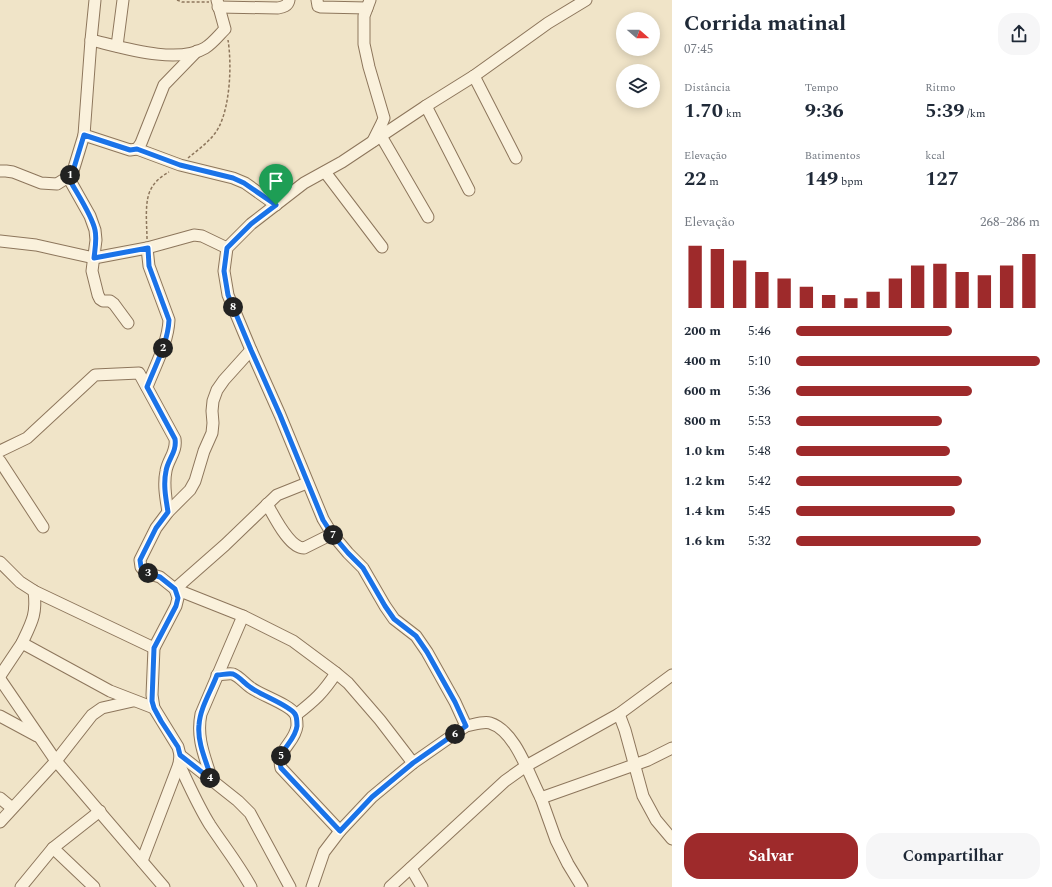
<!DOCTYPE html>
<html lang="pt">
<meta charset="utf-8">
<style>
:root{--surface:#fff;--page:#f6f6f7;--text:#1f2937;--muted:#747a83;--accent:#9e2a2b}
body{margin:0;font-family:Spectral,serif;background:var(--page);color:var(--text);height:100vh;display:flex;flex-direction:column;font-size:15px;white-space:nowrap}
*{box-sizing:border-box;margin:0}
p{font-size:13px;color:var(--muted)}
.icon{flex:none;width:22px;height:22px;fill:none;stroke:currentColor;stroke-width:2;stroke-linecap:round;stroke-linejoin:round}
.map{position:relative;flex:1;overflow:hidden}
.side{display:flex;flex-direction:column;background:var(--surface);width:380px}
.side>*{flex:none}
.needle{width:26px;rotate:110deg}
.controls{position:absolute;left:616px;top:12px;display:grid;gap:8px}
.controls a{display:grid;place-items:center;width:44px;height:44px;border-radius:50%;background:var(--surface);box-shadow:0 2px 10px #0003;font-size:20px}
.pin{position:absolute;display:grid;place-items:center;width:34px;height:34px;color:#fff;margin:-41px -17px;border-radius:50% 50% 50% 0;rotate:-45deg;box-shadow:0 0 4px #0007}
.pin .icon{rotate:45deg}
.km{position:absolute;width:20px;height:20px;margin:-10px;border-radius:50%;background:#222;color:#fff;font-size:11px;line-height:20px;text-align:center}
.round{display:grid;place-items:center;flex:none;width:42px;height:42px;border-radius:16px;background:var(--page)}
.summary{display:flex;align-items:center;justify-content:space-between;height:68px;padding:0 12px}
h1{font-size:22px;font-weight:700;line-height:30px}
.metrics{display:grid;grid-template-columns:repeat(3,1fr);gap:6px;height:68px;padding:4px 12px}
.metrics div{display:grid;align-content:center}
.metrics b{font-size:20px;font-weight:700}
.metrics small{font-size:11px;font-weight:400}
.metrics p{font-size:11px}
.chart{height:112px;padding:8px 12px}
.chart p{display:flex;justify-content:space-between}
.chart svg{width:100%;height:72px;margin-top:4px;stroke:var(--accent);stroke-width:6}
.cta{display:flex;gap:8px;margin-top:auto;padding:8px 12px}
.cta a{flex:1;height:46px;border-radius:16px;background:var(--accent);color:#fff;font-size:16px;font-weight:700;line-height:46px;text-align:center}
.cta a+a{background:var(--page);color:var(--text)}
ul{padding:0 12px;list-style:none;font-size:13px}
li{display:grid;grid-template-columns:64px 48px 1fr;align-items:center;height:30px}
li i{height:10px;border-radius:5px;background:var(--accent)}
main{display:flex;flex:1;min-height:0}
.map>svg:first-child{display:block}
</style>
<main>
<div class="map">
<svg width="672" height="887" viewBox="0 0 672 887">
<rect width="100%" height="100%" fill="#f0e4c8"/>
<g fill="none" stroke-linecap="round" stroke-linejoin="round">
<g stroke="#8d765c" stroke-width="13">
<g id="minor">
<polyline points="317,0 318,6 321,7 367,8"/>
<polyline points="370,0 364,16 364,44 369,67 384,118 382,123 373,141"/>
<path d="M218,7L278,8C283,7 288,6 289,0"/>
<path d="M91,40C121,47 177,65 205,48C213,43 219,35 225,29L217,0"/>
<polyline points="117,46 123,0"/>
<polyline points="474,76 516,158"/>
<polyline points="426,106 469,190"/>
<polyline points="84,135 130,150 137,149 180,165 233,178 245,183 276,205"/>
<polyline points="381,136 428,217"/>
<polyline points="137,149 141,143 164,85 197,51"/>
<polyline points="0,171 6,171 13,172 41,183 57,184 68,177 73,171 84,135 91,40 95,0"/>
<polyline points="325,172 382,247"/>
<polyline points="68,177 90,216 95,230 96,240 92,271 98,295 100,299 103,301 110,301 114,304 128,323"/>
<polyline points="0,241 36,245 94,258 147,248 194,235 202,236 227,248"/>
<polyline points="251,350 224,380 217,390 213,401 212,411 213,423 212,433 204,451 195,481 190,490 168,512 156,528 140,560 141,567 146,573 160,577 175,589 243,616 293,641 336,673 348,683 380,720 413,763"/>
<path d="M147,387C155,366 168,343 169,320L149,266L147,248"/>
<path d="M0,451L27,438L95,375L139,373L175,439C177,452 168,459 166,471C163,485 166,499 168,512"/>
<polyline points="0,461 43,527"/>
<path d="M267,504C274,516 289,548 304,548L332,534"/>
<polyline points="0,562 20,582 34,591 154,648"/>
<polyline points="175,589 225,545 277,495 307,483"/>
<path d="M22,643C32,622 37,614 34,591"/>
<path d="M217,675C222,675 228,673 233,674C240,677 244,683 250,687C260,695 289,704 295,714C297,717 297,723 297,726C295,743 276,750 281,768L340,831"/>
<polyline points="0,676 22,643 110,691 154,708"/>
<polyline points="0,679 56,761 164,887"/>
<polyline points="619,714 625,730 643,796 656,820 672,839"/>
<path d="M296,715C315,700 323,693 336,673"/>
<polyline points="0,716 37,736"/>
<polyline points="466,726 455,702 427,652 416,636 394,619 385,606 363,568 348,553 332,534 323,519 280,415 251,350 228,295 224,271 227,248 251,224 304,183 342,162 426,106 474,76 548,23 586,0"/>
<polyline points="180,755 238,801 250,813 290,887"/>
<path d="M179,764C189,785 198,806 210,825C224,846 239,865 251,887"/>
<path d="M212,780C205,757 196,738 201,714L243,616"/>
<polyline points="0,798 12,808"/>
<polyline points="541,798 556,840 568,864 582,887"/>
<polyline points="0,822 56,761 92,715 102,708 133,701"/>
<polyline points="53,848 94,887"/>
<polyline points="142,861 179,764 180,755 178,747 154,708 152,695 154,648 176,606 178,598 175,589"/>
<polyline points="411,868 422,887"/>
<polyline points="21,887 53,848 100,811"/>
<path d="M312,887L324,852L340,831L372,797L413,763L466,726C473,725 483,721 490,723C516,731 529,776 541,798L648,760L672,748"/>
<polyline points="390,887 505,781 526,766 619,714 672,675"/>
</g>
</g>
<g stroke="#8d765c" stroke-width="1.5" stroke-dasharray="3 2" stroke-linecap="butt">
<polyline points="177,0 182,2 209,2"/>
<path d="M188,158C199,149 212,140 219,127C230,105 232,65 228,40"/>
<path d="M147,239C147,225 144,201 151,189C155,181 162,176 169,172"/>
</g>
<use href="#minor" stroke="#faf1dc" stroke-width="11"/>
</g>
<g fill="none" stroke-linecap="round" stroke-linejoin="round">
<g stroke="#fff" stroke-width="8">
<path id="route" d="M84,135L130,150L137,149L180,165L233,178L244,183L276,205L251,224L227,248L224,271L228,295L251,350L280,415L323,520L332,534L348,553L363,568L385,606L394,619L416,636L427,652L455,702L466,726L413,763L372,797L340,831L281,768C276,750 295,743 297,726C297,723 297,717 295,714C289,705 260,695 250,687C244,683 240,677 233,674C228,673 222,675 217,675C211,691 200,708 199,725C197,743 207,763 212,780L180,755L178,747L161,721L154,708L152,701L154,648L176,606L178,598L175,589L160,577L146,573L141,567L140,560L156,528L168,512C166,499 163,485 166,471C168,459 177,452 175,439L147,387C155,366 168,343 169,320L149,266L148,248L94,258C95,249 97,239 95,230C92,215 76,192 68,177L73,171Z"/>
</g>
<use href="#route" stroke="#1a73e8" stroke-width="5"/>
</g>
</svg>
<div class="controls">
<a><svg class="needle" viewBox="-14 -14 28 28"><path d="M0-13l5 13h-10z" fill="#e53935"/><path d="M0 13l5-13h-10z" fill="#747a83"/></svg></a>
<a><svg class="icon" aria-label="layers" viewBox="0 0 24 24"><path d="M12 4l9 5-9 5-9-5zM3 14l9 5 9-5"/></svg></a>
</div>
<div class="pin" style="left:276px;top:205px;background:#1e9e55"><svg class="icon" aria-label="arrive" viewBox="0 0 24 24"><path d="M6 21V4h12l-3 4 3 4H6"/></svg></div>
<b class="km" style="left:70px;top:175px">1</b>
<b class="km" style="left:163px;top:348px">2</b>
<b class="km" style="left:148px;top:573px">3</b>
<b class="km" style="left:210px;top:778px">4</b>
<b class="km" style="left:281px;top:756px">5</b>
<b class="km" style="left:455px;top:734px">6</b>
<b class="km" style="left:333px;top:535px">7</b>
<b class="km" style="left:233px;top:307px">8</b>
</div>
<section class="side">
<div class="summary"><div><h1>Corrida matinal</h1><p>07:45</p></div><a class="round"><svg class="icon" aria-label="share" viewBox="0 0 24 24"><path d="M12 15V3M7 8l5-5 5 5M5 13v7h14v-7"/></svg></a></div>
<div class="metrics">
<div><p>Distância</p><b>1.70<small> km</small></b></div>
<div><p>Tempo</p><b>9:36</b></div>
<div><p>Ritmo</p><b>5:39<small> /km</small></b></div>
</div>
<div class="metrics">
<div><p>Elevação</p><b>22<small> m</small></b></div>
<div><p>Batimentos</p><b>149<small> bpm</small></b></div>
<div><p>kcal</p><b>127</b></div>
</div>
<div class="chart"><p><span>Elevação</span>268–286 m</p>
<svg viewBox="0 0 160 44" preserveAspectRatio="none"><path d="M5 44V6M15 44V8M25 44V15M35 44V22M45 44V26M55 44V31M65 44V36M75 44V38M85 44V34M95 44V26M105 44V18M115 44V17M125 44V22M135 44V24M145 44V18M155 44V11"/></svg>
</div>
<ul>
<li><b>200 m</b>5:46<i style="width:64%"></i></li>
<li><b>400 m</b>5:10<i style="width:100%"></i></li>
<li><b>600 m</b>5:36<i style="width:72%"></i></li>
<li><b>800 m</b>5:53<i style="width:60%"></i></li>
<li><b>1.0 km</b>5:48<i style="width:63%"></i></li>
<li><b>1.2 km</b>5:42<i style="width:68%"></i></li>
<li><b>1.4 km</b>5:45<i style="width:65%"></i></li>
<li><b>1.6 km</b>5:32<i style="width:76%"></i></li>
</ul>
<div class="cta"><a>Salvar</a><a>Compartilhar</a></div>
</section>
</main>
